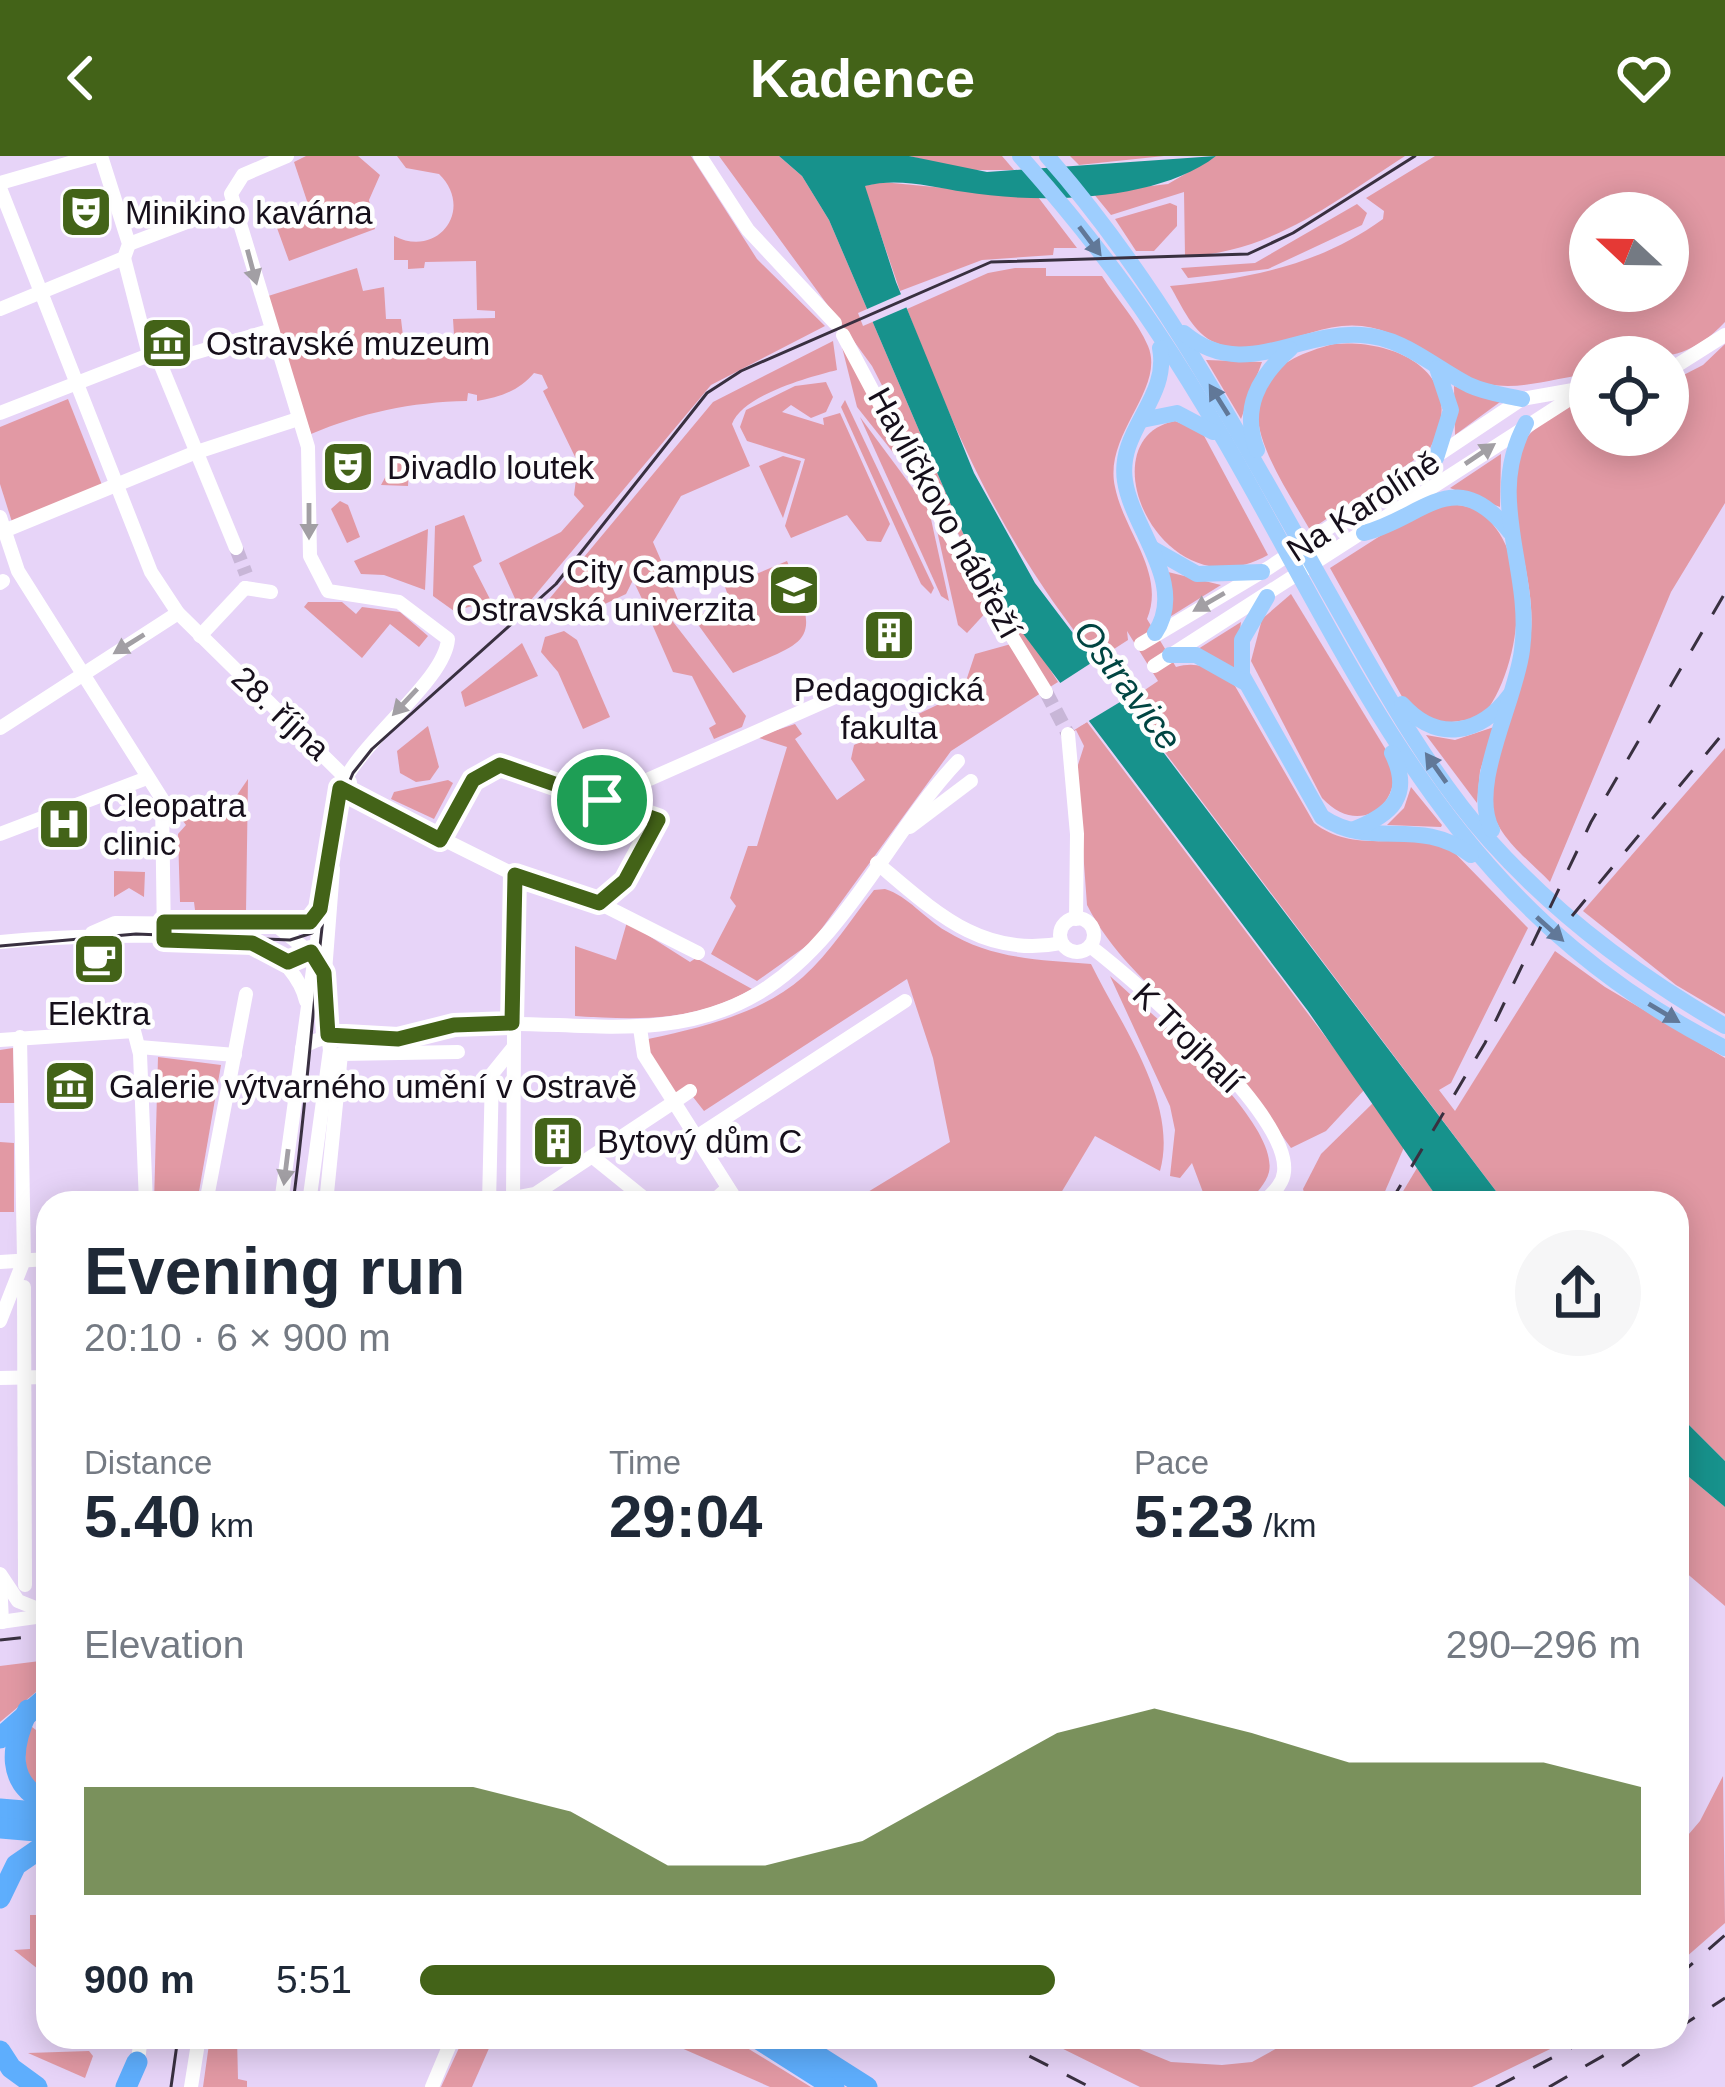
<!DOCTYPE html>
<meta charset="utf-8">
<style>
:root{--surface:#fff;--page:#f6f6f7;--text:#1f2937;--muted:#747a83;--accent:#436318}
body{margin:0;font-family:Helvetica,sans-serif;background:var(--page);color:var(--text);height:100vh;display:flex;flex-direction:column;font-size:45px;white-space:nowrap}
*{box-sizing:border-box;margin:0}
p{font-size:39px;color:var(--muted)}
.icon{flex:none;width:66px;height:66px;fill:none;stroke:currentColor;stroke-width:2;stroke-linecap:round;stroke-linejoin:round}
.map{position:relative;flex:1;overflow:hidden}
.details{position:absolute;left:36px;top:1035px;width:1653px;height:858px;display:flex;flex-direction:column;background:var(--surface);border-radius:36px;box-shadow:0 6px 30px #0003}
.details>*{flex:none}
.needle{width:78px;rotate:292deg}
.tools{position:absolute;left:1569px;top:36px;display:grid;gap:24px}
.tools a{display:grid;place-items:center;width:120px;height:120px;border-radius:50%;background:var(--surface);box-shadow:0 6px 30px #0003;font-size:60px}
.pin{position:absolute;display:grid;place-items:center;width:102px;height:102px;color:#fff;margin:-51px;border:6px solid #fff;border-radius:50%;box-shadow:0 3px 12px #0007}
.round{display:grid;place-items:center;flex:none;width:126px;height:126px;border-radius:63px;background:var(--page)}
.head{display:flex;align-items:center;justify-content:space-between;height:204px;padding:0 48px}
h1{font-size:66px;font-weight:600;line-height:90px}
.stats{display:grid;grid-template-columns:repeat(3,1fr);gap:18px;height:204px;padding:12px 48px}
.stats div{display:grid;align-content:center}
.stats b{font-size:60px;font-weight:600}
.stats small{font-size:33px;font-weight:400}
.stats p{font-size:33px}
.chart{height:336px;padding:24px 48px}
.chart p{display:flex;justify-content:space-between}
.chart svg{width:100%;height:216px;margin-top:12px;fill:var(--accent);opacity:.7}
ul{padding:0 48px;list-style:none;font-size:39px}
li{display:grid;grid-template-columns:192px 144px 1fr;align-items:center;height:90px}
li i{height:30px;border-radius:15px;background:var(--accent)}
header{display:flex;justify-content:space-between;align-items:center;height:156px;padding:0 48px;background:var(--accent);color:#fff;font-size:54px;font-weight:600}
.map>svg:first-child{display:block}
</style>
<header><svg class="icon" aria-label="back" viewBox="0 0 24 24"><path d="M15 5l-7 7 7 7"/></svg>Kadence<svg class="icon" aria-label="heart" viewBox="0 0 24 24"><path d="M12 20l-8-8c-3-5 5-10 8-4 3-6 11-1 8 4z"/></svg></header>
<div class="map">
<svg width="1725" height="1931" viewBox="0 0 1725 1931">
<rect width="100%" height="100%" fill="#e7d4f8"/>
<g fill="#e299a4" fill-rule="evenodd">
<polygon points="306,0 358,0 380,19 369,44 375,73 289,105 277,72 312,60 294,6"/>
<path d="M397,0H691L757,103L825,170L711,229L521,456L499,407L561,376L584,350L574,339L578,307L543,235L548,232L542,219L534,217C519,235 500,241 477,245V239L468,237L467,245C411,246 361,257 311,278L265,141L357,112L363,135L384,131L386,163H401L403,180L454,179L453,163L495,162V155L477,154L476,105L425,106L424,112L408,113V104H394V80C438,103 475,53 439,18L406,12Z"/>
<polygon points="719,0 779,0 802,20 829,64 963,377 1058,526 1050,531 982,424 872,210"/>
<polygon points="909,0 1002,0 1014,14 965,14"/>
<polygon points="1070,0 1164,0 1079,9"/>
<path d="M1216,0H1405C1335,45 1270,98 1185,100L1184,36L1111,59L1093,37L1168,28Z"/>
<path d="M1435,0H1725V166C1683,211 1647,201 1590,201V218C1557,221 1521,235 1488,228C1442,218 1412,176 1362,170C1313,164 1264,206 1216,187C1193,178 1182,150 1170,130C1248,123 1318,110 1383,63L1384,55L1366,42ZM1590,57H1668V135H1590Z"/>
<polygon points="882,26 1038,41 1077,92 1054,92 1053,99 982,104 900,135 864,30"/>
<polygon points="1170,47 1177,50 1177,70 1154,95 1136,95 1115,63"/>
<polygon points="1357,48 1367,57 1362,69 1268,113 1188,122 1181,112 1255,107"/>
<path d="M1015,112H1046V120H1102C1116,142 1138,166 1148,190C1166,233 1103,278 1115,331C1124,376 1166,417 1147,463L1176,511C1199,504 1218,514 1235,530L1314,667C1352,697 1400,679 1444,686L1528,772L1451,927L1439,934L1455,955L1555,795L1605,831L1725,902V1305L1677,1257V1047H1505L1127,546L1158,525L1127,475L1128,484L1097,504C1004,388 960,290 907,153L988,117Z"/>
<polygon points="840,183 919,329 857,251"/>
<path d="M833,185L837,214C809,221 743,239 732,268L750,310L681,340L653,386L679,446L649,462L657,447L642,443L633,424L626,438L590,455L530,466L713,246Z"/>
<path d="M1334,188C1400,182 1471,221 1429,294L1310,374C1268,301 1206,220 1334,188Z"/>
<path d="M1725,188V347L1671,436L1550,726C1529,704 1494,679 1491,647C1488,608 1526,526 1531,477C1536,419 1505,361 1516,304C1523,271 1563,253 1590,240V279H1668V227L1703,209Z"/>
<polygon points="1206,204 1262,206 1241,263"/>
<polygon points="826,226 833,241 826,256 811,262 791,249 782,256 824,269 823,262 840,257 890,368 881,386 867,385 847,359 791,382 785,370 805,303 747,285 740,271 746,254 795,230"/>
<polygon points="1454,230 1500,246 1455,279"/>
<polygon points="68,243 102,329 12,366 0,328 0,271"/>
<polygon points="845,244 934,432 931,438 921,428 841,251"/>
<polygon points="860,261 929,354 949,445 941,440"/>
<path d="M1175,265L1202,276L1268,399C1161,459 1084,283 1175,265Z"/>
<polygon points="399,296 409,310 408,330 381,329"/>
<polygon points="1501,298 1500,351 1450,332"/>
<polygon points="783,300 801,305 783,362 759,310"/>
<polygon points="340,345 348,349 360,381 347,387 331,353"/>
<path d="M1442,347C1454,349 1468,349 1478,355C1537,395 1522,515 1481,562L1437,568L1405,546L1330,412L1427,350Z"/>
<polygon points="932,352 989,453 967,477 958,469"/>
<polygon points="464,359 482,405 473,410 491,445 454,455 433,440 435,370"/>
<polygon points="428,373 425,434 384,419 361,418 354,405"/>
<path d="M787,405C823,490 810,483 733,517L694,463L729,442L725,431Z"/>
<polygon points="1168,416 1221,429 1168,462"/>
<path d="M1291,438L1394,607C1399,655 1356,679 1322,642L1251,505L1262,463Z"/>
<polygon points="308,446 342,446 356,458 362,451 400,456 428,480 419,491 390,468 362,502 304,451"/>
<polygon points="667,458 746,560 742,571 714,583 709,572 716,568 692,520 673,516 652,468"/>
<polygon points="1241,466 1235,514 1198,493"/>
<polygon points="564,475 577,484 610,561 583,573 558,516 541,496 545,481"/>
<polygon points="522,487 538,520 465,551 461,536"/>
<polygon points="1011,488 1041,537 951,595 812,786 757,825 711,798 736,750 730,742 748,690 757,690 787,591 756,581 795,568 802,578 795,583 837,644 865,624 851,603 854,589 962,537 975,498"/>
<path d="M1087,566L1365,933L1326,975L1291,992C1264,954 1237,916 1204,882C1161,839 1115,804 1087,749L1077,612L1084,590L1076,574L1068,578Z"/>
<polygon points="428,570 439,611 430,624 416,626 400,617 397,595"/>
<polygon points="1494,571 1480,615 1477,647 1426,579 1455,584"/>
<polygon points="1725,592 1725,858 1676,829 1583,755"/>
<polygon points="248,623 246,756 195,754 194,746 180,746 178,678 186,669 177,657 181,647 237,639"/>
<polygon points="448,624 453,627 434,663 391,643 394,636"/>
<polygon points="1411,631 1442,669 1441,671 1387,669 1404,652"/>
<polygon points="114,715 145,716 144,741 129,732 114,741"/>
<path d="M885,733C908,740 925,763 946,775C991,803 1039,804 1091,808C1120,868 1179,946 1160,1015L1095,980L1055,1047L853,1045L950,986L933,902L907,823L704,955L686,932L671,942L639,885C694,873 759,860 803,821C830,797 852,762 874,734Z"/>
<path d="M627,766L690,806L696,802L752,833C694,866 640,864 575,860V790L616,804Z"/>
<path d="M1110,820C1146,853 1280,965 1269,1016C1266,1028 1255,1038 1248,1047H1207L1192,1007L1180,1022L1170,1020L1175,974L1170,950Z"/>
<polygon points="13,892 15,947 0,947 0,894"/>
<polygon points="158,901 221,909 197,1047 154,1047"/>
<polygon points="1374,946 1405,989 1380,1047 1307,1047 1303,1033 1321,998"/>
<polygon points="0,986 14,987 14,1056 0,1056"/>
<polygon points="1417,1012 1441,1047 1396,1047"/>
<polygon points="1677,1311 1725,1351 1725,1450 1677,1409"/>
<polygon points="37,1348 48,1349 48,1441 38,1442"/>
<polygon points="48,1504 48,1526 0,1566 0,1510"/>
<polygon points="32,1571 48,1583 48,1636 27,1623 24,1584"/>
<polygon points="1723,1620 1725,1767 1677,1809 1677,1692 1700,1665"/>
<polygon points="30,1759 48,1759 48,1821 14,1794 30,1793"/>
<polygon points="210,1881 237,1881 238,1923 247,1925 247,1931 203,1931"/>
<polygon points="464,1881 494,1881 472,1931 441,1931"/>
<polygon points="682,1881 729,1881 811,1931 770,1931 679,1891"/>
<polygon points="1039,1881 1110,1881 1171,1906 1222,1909 1252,1906 1281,1890 1280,1881 1575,1881 1472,1931 1140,1931"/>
<polygon points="89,1895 93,1900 85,1922 28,1897"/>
</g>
<g fill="#17928c">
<path d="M779,0H909L987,16L1216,0C1157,46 1038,48 965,36C932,31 898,21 865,30L896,126L974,317L1035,427L1505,1047H1441L1308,855L1018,471L963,377L829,64L802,20Z"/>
<polygon points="1677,1257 1725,1305 1725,1351 1677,1311"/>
</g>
<g fill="#e7d4f8">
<polygon points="906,136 912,149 863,170 858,157"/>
<polygon points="1102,500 1130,540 1082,569 1054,531"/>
</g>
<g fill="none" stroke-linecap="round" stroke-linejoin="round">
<g stroke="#c8b6d7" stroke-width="14" stroke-dasharray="14 7" stroke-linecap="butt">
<polyline points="236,392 246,418"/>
<polyline points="1046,536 1068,578"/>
</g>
<g stroke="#fff" stroke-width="14">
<polyline points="700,0 748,74 835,167"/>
<polyline points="0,27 94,0"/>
<polyline points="0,32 151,416 178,457 350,626"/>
<polyline points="129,88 232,49"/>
<polyline points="124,102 149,199 156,204"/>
<polyline points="0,153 124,102 129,88 101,0"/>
<polyline points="843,179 946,373 1046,536"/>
<polyline points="160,207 236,392"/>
<polyline points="160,207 269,175"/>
<polyline points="1668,215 1725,179"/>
<polyline points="0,257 149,199"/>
<polyline points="0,361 18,415 162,643 164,784"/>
<polyline points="4,375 194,297 298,263"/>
<polyline points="0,427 3,425"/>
<polyline points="245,432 271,436"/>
<polyline points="200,480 245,432"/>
<polyline points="1141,488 1270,411 1522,243 1590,231"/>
<polyline points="1154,510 1585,233"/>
<polyline points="0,572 178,457"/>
<polyline points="1068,578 1077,678 1076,763"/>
<polyline points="340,632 515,719 599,747 698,797"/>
<polyline points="602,644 837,540"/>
<polyline points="910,671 971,625"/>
<polyline points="0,678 147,622"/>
<polyline points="440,684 476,621 500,609 659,664 624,725 599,747"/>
<path d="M877,707C934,755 982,803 1062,787"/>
<circle cx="1077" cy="779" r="17"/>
<polyline points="278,771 317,802"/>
<polyline points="92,777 115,767 301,769 319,755"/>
<path d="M0,786C49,781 220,773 260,790C281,799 301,823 306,845"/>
<path d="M1090,790C1135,825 1291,957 1284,1016C1283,1029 1271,1038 1263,1047"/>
<polyline points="640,872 644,899 674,946 690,935"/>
<polyline points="0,884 134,875 140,898 146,1047"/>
<polyline points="139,891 235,899"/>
<path d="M302,892C334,870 364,886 399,883C427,881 451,869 479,868C574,864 670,889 757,838C845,786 889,678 958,605"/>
<polyline points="696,981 905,845"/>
<polyline points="593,1001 650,1047"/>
<polyline points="514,1042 535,1038 674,946 738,1047"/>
<polyline points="206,1047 246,838"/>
<path d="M281,1047L337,639C358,585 445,526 448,483L399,446L328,435L310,400L308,291L231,38L243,19L287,0"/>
<polyline points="309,1047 330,894 323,841 333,713"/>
<polyline points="326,1047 341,898 458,896"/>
<polyline points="489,1047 492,918 513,892"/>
<polyline points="513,1047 515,719"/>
<polyline points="711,1047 728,1032"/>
<polyline points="0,1106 48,1103"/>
<polyline points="24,1131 25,1429"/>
<polyline points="0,1165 24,1104 20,881"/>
<polyline points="0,1222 48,1221"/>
<polyline points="0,1418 18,1445 48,1457"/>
<polyline points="0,1423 2,1466"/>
<polyline points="0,1466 43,1460"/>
<polyline points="137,1912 141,1881"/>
<polyline points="191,1931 199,1881"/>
<polyline points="432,1931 453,1881"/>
</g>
<g stroke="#9ecefe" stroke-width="16">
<path d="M1020,0C1068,54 1114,111 1154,171C1338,444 1404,730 1725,892"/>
<path d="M1047,0C1161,129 1243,285 1327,434C1376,520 1425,612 1490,685C1558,761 1638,820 1725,870"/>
<path d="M1184,177C1242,226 1297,175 1361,179C1403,181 1432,210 1469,229C1486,237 1504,239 1522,243"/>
<polyline points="1142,264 1177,257 1213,276"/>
<path d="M1257,294C1241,253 1258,221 1290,193"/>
<polyline points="1436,302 1451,254 1437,212"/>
<path d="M1364,377C1423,362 1455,306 1510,376"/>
<polyline points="1153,393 1197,418 1262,416"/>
<path d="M1267,441L1242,484V519L1322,661C1373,695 1418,659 1471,699"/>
<path d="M1155,477C1188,428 1132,373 1125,325C1117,274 1170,243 1160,192"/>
<polyline points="1170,499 1196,499 1244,526"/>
<path d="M1402,548C1438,588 1481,578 1510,539"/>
<path d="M1352,674C1392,659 1413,639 1392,597"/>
<path d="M1492,674C1468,630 1516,545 1522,494C1533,412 1484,344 1526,267"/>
</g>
<g stroke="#5eaefd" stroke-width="21">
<path d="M28,1554C11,1590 5,1628 48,1647"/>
<polyline points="0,1582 48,1540"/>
<polyline points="0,1653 48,1657"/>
<polyline points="0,1672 48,1676"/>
<polyline points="0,1742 16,1709 48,1687"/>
<polyline points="755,1881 834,1931"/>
<polyline points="788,1881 867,1931"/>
<polyline points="0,1895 11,1912 37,1931"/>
<polyline points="126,1931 137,1906"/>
</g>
<g stroke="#393040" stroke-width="3">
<polyline points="0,790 136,778 290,784 312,777 324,762"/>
<path d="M293,1047C311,914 316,782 339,650L353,617L372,593L556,428L707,237L741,215L991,106L1248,98L1293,77L1415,0"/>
<polyline points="171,1931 178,1881"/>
</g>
<g stroke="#393040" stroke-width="3" stroke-dasharray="21 21" stroke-linecap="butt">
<polyline points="1572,760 1725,575"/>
<polyline points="1390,1047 1485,887 1591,666 1725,437"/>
<polyline points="0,1484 48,1479"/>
<polyline points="1677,1821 1725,1779"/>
<polyline points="1677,1873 1725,1842"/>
<polyline points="992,1881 1090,1931"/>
<polyline points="1622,1910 1665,1881"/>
<polyline points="1496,1931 1592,1881"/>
<polyline points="1549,1931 1636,1881"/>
</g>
</g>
<defs><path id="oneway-solid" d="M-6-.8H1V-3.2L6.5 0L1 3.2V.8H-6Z" transform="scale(3)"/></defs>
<g fill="#617898">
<use href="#oneway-solid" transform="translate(1090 85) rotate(53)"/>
<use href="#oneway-solid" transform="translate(1219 244) rotate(-122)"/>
<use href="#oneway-solid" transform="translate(1436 612) rotate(-125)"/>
<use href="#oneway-solid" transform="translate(1550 773) rotate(42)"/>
<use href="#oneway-solid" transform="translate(1664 857) rotate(31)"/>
</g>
<g fill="#a29fa4">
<use href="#oneway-solid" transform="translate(252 111) rotate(75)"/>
<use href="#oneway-solid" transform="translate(1480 298) rotate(-34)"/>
<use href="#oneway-solid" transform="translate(309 365) rotate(90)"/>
<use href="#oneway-solid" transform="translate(1209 446) rotate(150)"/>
<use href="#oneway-solid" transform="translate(129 488) rotate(148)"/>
<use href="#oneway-solid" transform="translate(405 546) rotate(133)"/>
<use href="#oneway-solid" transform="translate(286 1011) rotate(97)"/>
</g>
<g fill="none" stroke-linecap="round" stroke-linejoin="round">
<g stroke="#fff" stroke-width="24">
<polygon id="route" points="500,609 658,664 625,725 599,747 515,719 512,867 454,869 398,883 328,879 324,817 311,796 288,806 252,787 164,784 164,766 310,766 320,753 340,632 440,684 473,624"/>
</g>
<use href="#route" stroke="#436318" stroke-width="15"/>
</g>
<defs>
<g id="theatre-square" transform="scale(2.7)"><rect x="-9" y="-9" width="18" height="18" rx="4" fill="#436318" stroke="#fefefe"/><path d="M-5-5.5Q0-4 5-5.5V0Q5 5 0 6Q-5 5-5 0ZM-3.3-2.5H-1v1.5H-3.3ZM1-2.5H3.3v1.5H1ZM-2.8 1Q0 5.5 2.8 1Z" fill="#fff"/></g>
<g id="museum-square" transform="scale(2.7)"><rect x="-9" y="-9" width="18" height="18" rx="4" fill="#436318" stroke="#fefefe"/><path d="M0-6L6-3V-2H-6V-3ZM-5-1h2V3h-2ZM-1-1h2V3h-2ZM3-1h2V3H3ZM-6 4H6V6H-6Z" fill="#fff"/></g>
<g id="university-square" transform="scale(2.7)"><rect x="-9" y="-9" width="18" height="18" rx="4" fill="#436318" stroke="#fefefe"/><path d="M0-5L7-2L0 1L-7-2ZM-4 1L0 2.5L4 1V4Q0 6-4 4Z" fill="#fff"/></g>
<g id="building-square" transform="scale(2.7)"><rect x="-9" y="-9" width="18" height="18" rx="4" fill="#436318" stroke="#fefefe"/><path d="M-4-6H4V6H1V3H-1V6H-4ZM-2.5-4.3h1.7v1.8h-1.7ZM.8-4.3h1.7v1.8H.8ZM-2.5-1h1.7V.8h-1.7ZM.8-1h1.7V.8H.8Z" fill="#fff"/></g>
<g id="hospital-square" transform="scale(2.7)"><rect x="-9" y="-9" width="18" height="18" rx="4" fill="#436318" stroke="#fefefe"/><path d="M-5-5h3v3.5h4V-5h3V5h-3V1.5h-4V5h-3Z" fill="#fff"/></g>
<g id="cafe-square" transform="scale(2.7)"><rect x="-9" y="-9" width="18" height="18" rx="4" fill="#436318" stroke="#fefefe"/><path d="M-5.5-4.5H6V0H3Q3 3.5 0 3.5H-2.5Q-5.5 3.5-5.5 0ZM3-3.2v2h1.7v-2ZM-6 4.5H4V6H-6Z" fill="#fff"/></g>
</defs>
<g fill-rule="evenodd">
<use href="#theatre-square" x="86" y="56"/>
<use href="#museum-square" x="167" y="187"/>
<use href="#theatre-square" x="348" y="311"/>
<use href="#university-square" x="794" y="434"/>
<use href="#building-square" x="889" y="479"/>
<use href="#hospital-square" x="64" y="668"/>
<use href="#cafe-square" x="99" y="803"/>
<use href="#museum-square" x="70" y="930"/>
<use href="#building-square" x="558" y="985"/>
</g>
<g text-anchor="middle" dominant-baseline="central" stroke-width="9" stroke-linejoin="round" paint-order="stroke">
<g font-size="33" fill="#160f1b" stroke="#fefefe" text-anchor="start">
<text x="125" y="56">Minikino kavárna</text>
<text x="206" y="187">Ostravské muzeum</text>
<text x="387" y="311">Divadlo loutek</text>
<text x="755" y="415" text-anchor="end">City Campus<tspan x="755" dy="38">Ostravská univerzita</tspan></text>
<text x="889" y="533" text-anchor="middle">Pedagogická<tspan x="889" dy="38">fakulta</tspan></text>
<text x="103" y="649">Cleopatra<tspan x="103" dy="38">clinic</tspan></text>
<text x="99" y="857" text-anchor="middle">Elektra</text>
<text x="109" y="930">Galerie výtvarného umění v Ostravě</text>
<text x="597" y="985">Bytový dům C</text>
</g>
<g font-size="33" fill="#160f1b" stroke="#fefefe">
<text transform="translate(1363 350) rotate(-33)">Na Karolíně</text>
<text transform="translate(945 357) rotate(61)">Havlíčkovo nábřeží</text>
<text transform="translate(281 557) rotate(43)">28. října</text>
<text transform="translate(1188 882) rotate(45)">K Trojhalí</text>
</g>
<g font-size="36" font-style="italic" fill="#004542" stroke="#fefefe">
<text transform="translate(1128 529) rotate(53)">Ostravice</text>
</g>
</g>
</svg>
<div class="tools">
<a><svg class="needle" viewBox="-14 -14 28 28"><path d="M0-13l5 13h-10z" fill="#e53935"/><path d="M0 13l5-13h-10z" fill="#747a83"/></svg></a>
<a><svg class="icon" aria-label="locate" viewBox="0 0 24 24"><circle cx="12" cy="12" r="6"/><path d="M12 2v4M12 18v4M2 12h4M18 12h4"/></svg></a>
</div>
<div class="pin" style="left:602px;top:644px;background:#1e9e55"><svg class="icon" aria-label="arrive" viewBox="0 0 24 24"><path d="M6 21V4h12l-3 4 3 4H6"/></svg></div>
<section class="details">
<div class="head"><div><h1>Evening run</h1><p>20:10 · 6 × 900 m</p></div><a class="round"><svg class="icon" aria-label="share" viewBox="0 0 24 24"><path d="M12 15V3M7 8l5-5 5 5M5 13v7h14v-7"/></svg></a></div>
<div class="stats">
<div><p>Distance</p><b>5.40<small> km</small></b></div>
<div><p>Time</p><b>29:04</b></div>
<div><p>Pace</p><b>5:23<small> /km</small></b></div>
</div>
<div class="chart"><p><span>Elevation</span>290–296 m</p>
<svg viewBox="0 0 160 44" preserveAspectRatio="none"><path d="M0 44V22L10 22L20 22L30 22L40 22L50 27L60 38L70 38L80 33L90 22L100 11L110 6L120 11L130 17L140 17L150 17L160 22V44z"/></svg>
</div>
<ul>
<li><b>900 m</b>5:51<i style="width:52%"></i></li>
</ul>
</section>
</div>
